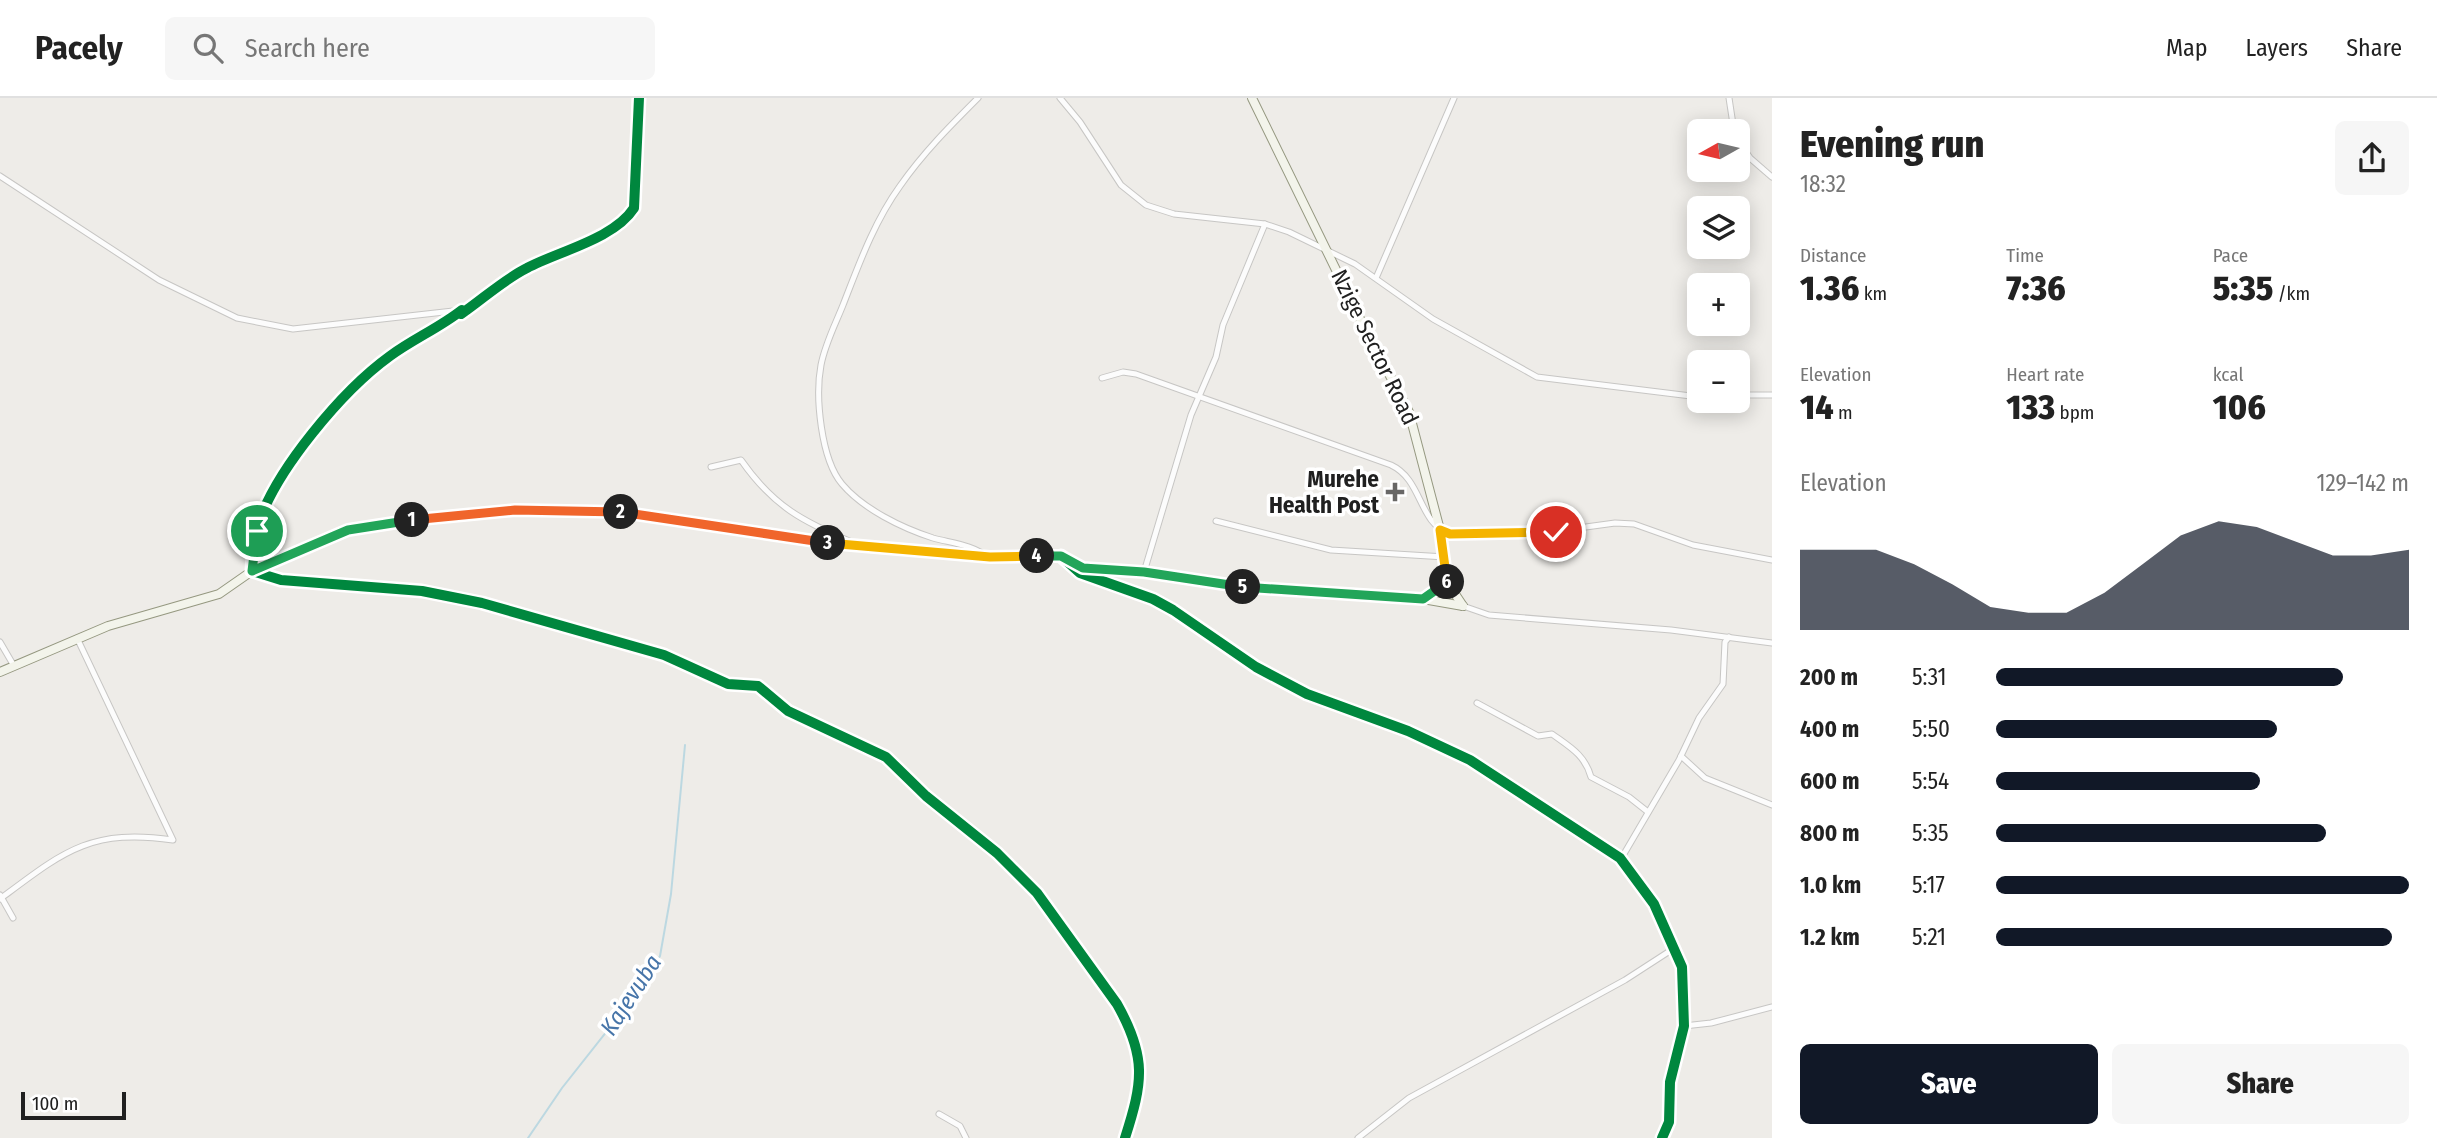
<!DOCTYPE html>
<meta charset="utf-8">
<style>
:root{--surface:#fff;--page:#f6f6f6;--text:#222;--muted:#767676;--line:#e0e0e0;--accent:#111827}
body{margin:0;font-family:"Fira Sans Condensed",sans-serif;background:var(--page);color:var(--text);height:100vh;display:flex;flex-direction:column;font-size:26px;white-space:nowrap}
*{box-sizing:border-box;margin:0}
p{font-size:23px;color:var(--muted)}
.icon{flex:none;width:38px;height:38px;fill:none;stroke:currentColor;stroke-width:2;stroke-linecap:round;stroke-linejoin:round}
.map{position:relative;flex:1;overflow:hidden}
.drawer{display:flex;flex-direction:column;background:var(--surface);width:665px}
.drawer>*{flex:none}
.needle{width:46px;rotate:262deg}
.buttons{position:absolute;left:1687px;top:21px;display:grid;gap:14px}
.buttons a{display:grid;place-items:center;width:63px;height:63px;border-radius:10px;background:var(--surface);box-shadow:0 4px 18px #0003;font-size:35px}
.scale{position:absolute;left:21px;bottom:18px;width:105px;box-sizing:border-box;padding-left:7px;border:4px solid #202020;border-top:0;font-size:19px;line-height:24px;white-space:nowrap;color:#202020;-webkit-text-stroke:5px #fff;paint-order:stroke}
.pin{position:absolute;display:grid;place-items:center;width:60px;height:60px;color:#fff;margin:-30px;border:4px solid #fff;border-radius:50%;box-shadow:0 2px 7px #0007}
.km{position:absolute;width:35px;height:35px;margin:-18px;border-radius:50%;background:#222;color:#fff;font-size:19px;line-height:35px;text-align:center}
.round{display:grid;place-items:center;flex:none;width:74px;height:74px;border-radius:10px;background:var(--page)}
.headline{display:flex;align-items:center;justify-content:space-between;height:119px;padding:0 28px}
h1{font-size:38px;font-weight:800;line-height:52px}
.metrics{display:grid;grid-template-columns:repeat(3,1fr);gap:10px;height:119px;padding:7px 28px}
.metrics div{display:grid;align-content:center}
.metrics b{font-size:35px;font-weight:800}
.metrics small{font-size:19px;font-weight:400}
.metrics p{font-size:19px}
.chart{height:196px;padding:14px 28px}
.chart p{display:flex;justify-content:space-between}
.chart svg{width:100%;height:126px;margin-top:7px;fill:var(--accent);opacity:.7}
.action{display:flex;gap:14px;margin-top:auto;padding:14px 28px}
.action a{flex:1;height:80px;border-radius:10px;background:var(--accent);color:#fff;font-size:28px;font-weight:800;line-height:80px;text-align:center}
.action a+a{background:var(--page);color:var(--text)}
ul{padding:0 28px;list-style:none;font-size:23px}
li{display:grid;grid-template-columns:112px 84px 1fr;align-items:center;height:52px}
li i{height:18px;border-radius:9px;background:var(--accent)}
header{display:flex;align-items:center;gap:42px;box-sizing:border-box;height:98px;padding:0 35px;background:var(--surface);border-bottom:2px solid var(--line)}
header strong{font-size:33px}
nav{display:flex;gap:38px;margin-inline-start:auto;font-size:24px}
.search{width:490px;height:63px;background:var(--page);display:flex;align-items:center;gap:18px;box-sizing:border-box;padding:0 24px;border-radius:10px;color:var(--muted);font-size:26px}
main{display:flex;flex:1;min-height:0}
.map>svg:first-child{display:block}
</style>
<header>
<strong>Pacely</strong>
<div class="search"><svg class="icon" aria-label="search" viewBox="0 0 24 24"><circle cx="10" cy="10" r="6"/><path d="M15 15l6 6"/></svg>Search here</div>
<nav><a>Map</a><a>Layers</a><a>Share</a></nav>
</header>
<main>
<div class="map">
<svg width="1772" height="1040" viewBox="0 0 1772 1040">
<rect width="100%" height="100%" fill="#eeece8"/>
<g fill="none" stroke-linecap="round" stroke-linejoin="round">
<polyline stroke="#bcd8e1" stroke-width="2" points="528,1040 562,990 641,890 660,858 671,796 685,647"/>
<g stroke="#c7c6c4" stroke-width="7">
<g id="street">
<path d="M639,0L634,110C614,141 559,153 527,170C503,182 483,201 461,216L462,212C439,230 413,241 390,258C343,292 274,373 257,430C253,444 253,458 252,473L281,482L422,493L482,505L664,557L728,586L758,588L788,613L886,659L926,698L997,755L1037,795L1117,906C1147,959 1143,984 1125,1040"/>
<path d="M978,0C950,28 923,55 900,88C874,124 859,166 843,207C835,227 825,246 821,267C815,299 821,361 842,386C863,411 902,430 933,440C951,445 974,447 987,459"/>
<polyline points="1060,0 1080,24 1121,87 1146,107 1174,116 1265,126 1289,134 1355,166 1433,221 1537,279 1699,299"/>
<polyline points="1729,0 1734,33"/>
<polyline points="1738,42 1750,60 1772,79"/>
<polyline points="0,78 159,182 237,220 293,231 462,212"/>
<polyline points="1376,180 1454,0"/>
<path d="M1102,280L1123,274L1136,276L1391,367C1423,382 1418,425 1450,436L1542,435L1615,425L1634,426L1693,447L1772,462"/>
<polyline points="1738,297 1772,297"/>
<path d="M711,369L741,362C773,408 803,424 854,445"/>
<polyline points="1216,423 1331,452 1445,459"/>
<polyline points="1063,461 1080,475 1153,501 1173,512 1256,569 1307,596 1408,633 1470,662 1620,760 1654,806 1682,869 1684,928 1670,984 1669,1024 1662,1040"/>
<polyline points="1144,474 1191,317 1216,259 1223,227 1265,126"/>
<polyline points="1463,508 1489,517 1671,532 1772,545"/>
<polyline points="0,544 14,568"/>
<path d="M1477,605L1538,638L1552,636C1570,649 1585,657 1591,679L1629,699L1648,714"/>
<polyline points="1681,658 1705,680 1772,707"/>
<polyline points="1621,761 1679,662 1699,620 1723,586 1725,544 1729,539"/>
<polyline points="0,797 13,820"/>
<path d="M0,801C63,754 90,730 173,742L77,540"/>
<polyline points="1684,928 1711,925 1772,909"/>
<polyline points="939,1016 960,1028 966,1040"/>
<polyline points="1358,1040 1409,1000 1625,882 1676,849"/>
</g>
</g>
<g stroke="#959880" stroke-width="10">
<g id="secondary">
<polyline points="1252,0 1361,223 1409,314 1440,432 1447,484 1463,508"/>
<polyline points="1423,501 1447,484"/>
<polyline points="0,574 108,528 219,496 252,473 348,432 372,427 515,412 618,414 845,447 990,459 1061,458 1083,470 1144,474 1233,488 1423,501 1463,508"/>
</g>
</g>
<use href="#street" stroke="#fcfcfc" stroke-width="5"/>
<use href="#secondary" stroke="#f3f4eb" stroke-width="8"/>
<g stroke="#fff" stroke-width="15">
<g id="cycleway">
<path d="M639,0L634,110C614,141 559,153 527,170C503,182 483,201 461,216L462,212C439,230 413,241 390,258C343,292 274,373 257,430C253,444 253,458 252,473L281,482L422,493L482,505L664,557L728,586L758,588L788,613L886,659L926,698L997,755L1037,795L1117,906C1147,959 1143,984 1125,1040"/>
<polyline points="1061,458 1080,475 1153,501 1173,512 1256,569 1307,596 1408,633 1470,662 1620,760 1654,806 1682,869 1684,928 1670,984 1669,1024 1662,1040"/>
</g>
</g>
<use href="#cycleway" stroke="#00873e" stroke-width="10"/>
</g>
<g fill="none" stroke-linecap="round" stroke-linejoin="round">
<g stroke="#fff" stroke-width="14">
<polyline id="split-1" points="257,433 252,473 348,432 412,422"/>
</g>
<g stroke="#fff" stroke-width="14">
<polyline id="split-2" points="412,422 515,412 621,414"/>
</g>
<g stroke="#fff" stroke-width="14">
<polyline id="split-3" points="621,414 828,445"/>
</g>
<g stroke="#fff" stroke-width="14">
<polyline id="split-4" points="828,445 990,459 1037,458"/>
</g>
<g stroke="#fff" stroke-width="14">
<polyline id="split-5" points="1037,458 1061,458 1083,470 1144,474 1243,489"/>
</g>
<g stroke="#fff" stroke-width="14">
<polyline id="split-6" points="1243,489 1423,501 1447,484"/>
</g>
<g stroke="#fff" stroke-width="14">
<polyline id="split-7" points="1447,484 1440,432 1450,436 1556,434"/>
</g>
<use href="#split-1" stroke="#22a559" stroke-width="9"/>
<use href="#split-2" stroke="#f0652b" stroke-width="9"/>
<use href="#split-3" stroke="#f0652b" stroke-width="9"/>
<use href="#split-4" stroke="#f5b400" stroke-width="9"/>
<use href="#split-5" stroke="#22a559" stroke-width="9"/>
<use href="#split-6" stroke="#22a559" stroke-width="9"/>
<use href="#split-7" stroke="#f5b400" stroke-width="9"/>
</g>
<path fill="#686766" stroke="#fff" stroke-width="2.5" d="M1391.5 383.5h7v7h7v7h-7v7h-7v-7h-7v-7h7z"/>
<g text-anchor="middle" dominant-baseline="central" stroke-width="7" stroke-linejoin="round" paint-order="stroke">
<g font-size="23" fill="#202020" stroke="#fff">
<text transform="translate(1375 249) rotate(64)">Nzige Sector Road</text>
</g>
<g font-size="23" font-weight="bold" fill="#202020" stroke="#fff" text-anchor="end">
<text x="1379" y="381">Murehe<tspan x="1379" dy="26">Health Post</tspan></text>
</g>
<g font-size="24" font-style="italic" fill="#4775a9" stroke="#fff">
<text transform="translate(631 897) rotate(-57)">Kajevuba</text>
</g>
</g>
</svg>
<div class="buttons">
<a><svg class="needle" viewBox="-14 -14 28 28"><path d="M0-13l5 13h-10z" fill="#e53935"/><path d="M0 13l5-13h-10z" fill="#767676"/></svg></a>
<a><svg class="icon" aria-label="layers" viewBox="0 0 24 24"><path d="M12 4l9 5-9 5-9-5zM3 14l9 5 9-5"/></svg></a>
<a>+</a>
<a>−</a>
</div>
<div class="scale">100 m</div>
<div class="pin" style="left:257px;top:433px;background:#1e9e55"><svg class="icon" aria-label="arrive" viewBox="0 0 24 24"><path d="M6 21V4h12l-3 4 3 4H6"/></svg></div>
<div class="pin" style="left:1556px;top:434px;background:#d93025"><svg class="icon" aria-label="check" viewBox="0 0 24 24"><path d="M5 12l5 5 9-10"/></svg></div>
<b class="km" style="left:412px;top:422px">1</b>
<b class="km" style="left:621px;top:414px">2</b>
<b class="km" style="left:828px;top:445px">3</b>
<b class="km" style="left:1037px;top:458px">4</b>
<b class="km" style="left:1243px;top:489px">5</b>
<b class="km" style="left:1447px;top:484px">6</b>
</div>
<section class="drawer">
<div class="headline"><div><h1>Evening run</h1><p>18:32</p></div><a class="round"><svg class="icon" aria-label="share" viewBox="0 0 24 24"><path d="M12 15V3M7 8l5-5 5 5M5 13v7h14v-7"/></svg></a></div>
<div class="metrics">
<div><p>Distance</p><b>1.36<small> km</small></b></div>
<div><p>Time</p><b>7:36</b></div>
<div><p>Pace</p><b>5:35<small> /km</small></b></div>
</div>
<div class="metrics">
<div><p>Elevation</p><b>14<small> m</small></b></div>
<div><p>Heart rate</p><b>133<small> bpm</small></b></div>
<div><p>kcal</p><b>106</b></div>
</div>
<div class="chart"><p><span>Elevation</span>129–142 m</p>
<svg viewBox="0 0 160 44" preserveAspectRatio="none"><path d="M0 44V16L10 16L20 16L30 21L40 28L50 36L60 38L70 38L80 31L90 21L100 11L110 6L120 8L130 13L140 18L150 18L160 16V44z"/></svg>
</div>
<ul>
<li><b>200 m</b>5:31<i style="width:84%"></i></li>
<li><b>400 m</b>5:50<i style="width:68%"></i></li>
<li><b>600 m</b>5:54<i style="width:64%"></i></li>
<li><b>800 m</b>5:35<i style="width:80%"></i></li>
<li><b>1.0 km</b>5:17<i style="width:100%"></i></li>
<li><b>1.2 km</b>5:21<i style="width:96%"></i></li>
</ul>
<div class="action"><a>Save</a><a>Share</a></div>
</section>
</main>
